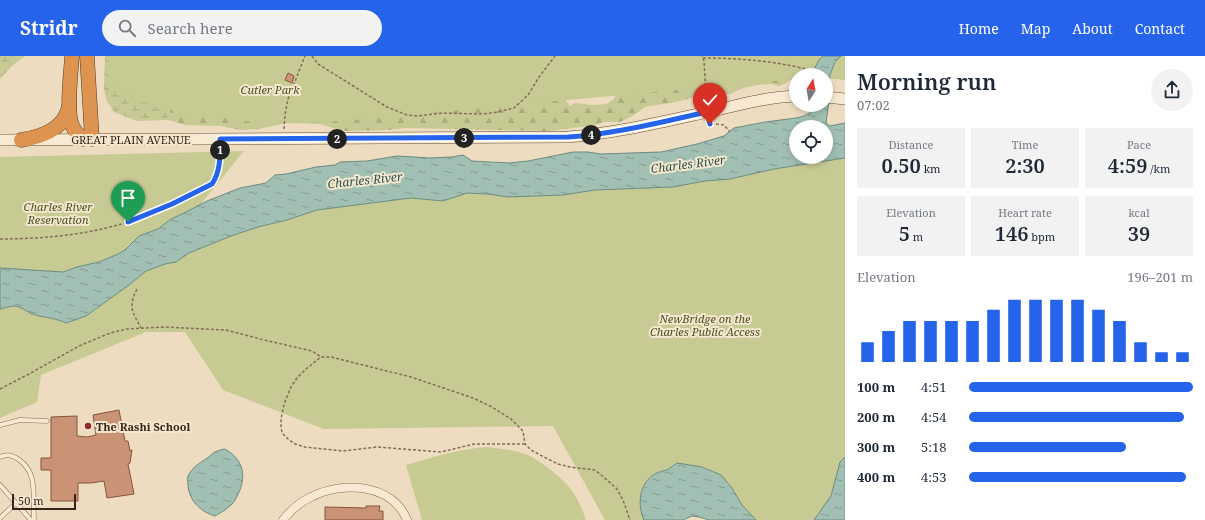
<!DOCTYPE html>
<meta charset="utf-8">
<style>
:root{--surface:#fff;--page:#f2f2f3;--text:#1f2937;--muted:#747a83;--accent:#2563eb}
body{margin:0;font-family:"Noto Serif",serif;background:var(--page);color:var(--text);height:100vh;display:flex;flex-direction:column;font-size:15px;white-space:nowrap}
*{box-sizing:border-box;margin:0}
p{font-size:13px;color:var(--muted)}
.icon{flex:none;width:22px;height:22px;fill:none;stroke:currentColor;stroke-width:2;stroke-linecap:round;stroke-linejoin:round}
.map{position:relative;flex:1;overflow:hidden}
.drawer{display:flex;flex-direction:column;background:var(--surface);width:360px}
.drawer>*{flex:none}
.needle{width:26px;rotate:11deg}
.buttons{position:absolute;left:789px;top:12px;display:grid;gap:8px}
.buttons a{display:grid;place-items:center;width:44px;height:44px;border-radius:50%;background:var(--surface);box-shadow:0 2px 6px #0003;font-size:20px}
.scale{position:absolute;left:12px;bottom:10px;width:64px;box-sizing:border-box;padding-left:4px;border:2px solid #35261c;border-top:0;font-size:11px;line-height:14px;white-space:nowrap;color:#35261c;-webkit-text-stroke:3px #f4e7ce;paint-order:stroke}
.pin{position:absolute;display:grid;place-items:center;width:34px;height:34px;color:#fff;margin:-41px -17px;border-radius:50% 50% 50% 0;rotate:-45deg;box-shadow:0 0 4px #0007}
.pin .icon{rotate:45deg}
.km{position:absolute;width:20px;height:20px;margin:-10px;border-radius:50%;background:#222;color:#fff;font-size:11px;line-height:20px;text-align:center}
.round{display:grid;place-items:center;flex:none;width:42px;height:42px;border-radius:21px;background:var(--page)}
.overview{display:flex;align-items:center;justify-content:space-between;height:68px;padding:0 12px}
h1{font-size:22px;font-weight:600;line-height:30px}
.figures{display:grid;grid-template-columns:repeat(3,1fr);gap:6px;height:68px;padding:4px 12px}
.figures div{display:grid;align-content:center;border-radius:0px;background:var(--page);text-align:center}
.figures b{font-size:20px;font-weight:600}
.figures small{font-size:11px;font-weight:400}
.figures p{font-size:11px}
.chart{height:112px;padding:8px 12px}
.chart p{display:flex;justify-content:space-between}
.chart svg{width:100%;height:72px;margin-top:4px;stroke:var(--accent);stroke-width:6}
ul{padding:0 12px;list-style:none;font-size:13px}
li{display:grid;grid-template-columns:64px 48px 1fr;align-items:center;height:30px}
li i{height:10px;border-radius:5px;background:var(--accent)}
header{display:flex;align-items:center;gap:24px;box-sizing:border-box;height:56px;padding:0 20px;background:var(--accent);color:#fff}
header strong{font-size:19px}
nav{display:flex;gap:22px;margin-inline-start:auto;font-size:14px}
.search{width:280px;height:36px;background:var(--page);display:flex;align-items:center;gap:10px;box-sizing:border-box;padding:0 14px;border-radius:22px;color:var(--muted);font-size:15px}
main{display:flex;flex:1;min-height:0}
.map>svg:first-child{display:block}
</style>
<header>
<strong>Stridr</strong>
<div class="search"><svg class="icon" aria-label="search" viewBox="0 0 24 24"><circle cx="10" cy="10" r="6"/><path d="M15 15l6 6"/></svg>Search here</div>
<nav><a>Home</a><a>Map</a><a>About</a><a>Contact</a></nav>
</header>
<main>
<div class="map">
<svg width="845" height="464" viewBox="0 0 845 464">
<defs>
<pattern id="forest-firs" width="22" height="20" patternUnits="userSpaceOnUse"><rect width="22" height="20" fill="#c8ca94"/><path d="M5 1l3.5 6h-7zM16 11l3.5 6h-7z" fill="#acad7f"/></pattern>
<pattern id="wetland-marsh" width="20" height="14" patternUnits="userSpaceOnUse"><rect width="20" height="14" fill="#c8ca94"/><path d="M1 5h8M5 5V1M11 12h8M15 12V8" fill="none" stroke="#acad7f"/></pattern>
<pattern id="water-ripples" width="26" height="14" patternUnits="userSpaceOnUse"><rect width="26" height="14" fill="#a2bfb4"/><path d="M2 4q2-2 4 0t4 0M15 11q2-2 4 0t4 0" fill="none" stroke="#859b92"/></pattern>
</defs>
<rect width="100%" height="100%" fill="#eddcbf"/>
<polygon fill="url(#forest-firs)" points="534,0 570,50 575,47 592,49 606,48 613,44 621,32 809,0 795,21 784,28 779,30 771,28 759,29 743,32 730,38 703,39 676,46 645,51 631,61 620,66 603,66 596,69 550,75 405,72 388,74 347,75 338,74 321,68 287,67 258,73 240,74 221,70 185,69 168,64 174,35"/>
<g fill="url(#wetland-marsh)">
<polygon points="0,0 25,0 12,10 0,23"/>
<polygon points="105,0 171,0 174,35 168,64 137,65 114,56 106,43 104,32"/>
</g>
<g fill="#c8ca94">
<polygon points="110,0 845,0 845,24 826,22 826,19 796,19 796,23 330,66 266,68 158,52 110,31"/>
<polygon points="244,95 200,149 171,163 158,173 139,180 125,194 118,198 99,206 77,211 63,216 0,212 0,101"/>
<path d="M845,102V401L840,406L831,440L814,464H756L742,449L732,432L721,419L702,411L677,407L668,413L654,418L640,440V449L644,464H605L553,370L324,373L223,334L185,276H146L41,319L37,346L0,362V253C5,252 10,250 15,250C21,251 25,254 30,257C41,262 54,261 66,267L86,260L129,229L146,215L165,208L175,206L189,197L231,180L258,171L287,164L317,154L411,142L443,145L467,137L488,138L508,141L563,139L595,134L673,131L705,125L730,123L774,113Z"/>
<path d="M487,391C502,393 516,394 530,400C540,405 562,422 569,431C576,439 583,454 586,464H422L406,409C434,401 458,393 487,391Z"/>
</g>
<g fill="url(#water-ripples)" stroke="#6a8c81" fill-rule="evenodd">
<path d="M823,0H841L835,6L830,19L828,27L830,36L826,67L830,70L845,67V102L774,113L730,123L705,125L673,131L595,134L563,139L508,141L488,138L467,137L443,145L411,142L317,154L287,164L258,171L231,180L189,197L176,206L165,208L146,215L129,229L86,260L66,267C54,261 41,262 30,257C25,254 21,251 15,250C10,250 5,252 0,253V212L63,216L77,211L99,206L118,198L125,194L139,180L158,173L171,163L184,157L207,145L240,132L266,127L275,119L286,118L316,111L335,109L340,106L367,105L397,100L430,102L452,101L463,99L472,105L509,107L528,105L573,96H588L601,98L661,96L697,88L724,80L734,72L765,66L796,62L804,60L810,57V49H826V19H811L819,4ZM796,71H826V101H796Z"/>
<path d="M225,393C246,405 247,424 235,444C231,451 222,456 215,460C201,456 189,445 188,429C188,426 187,423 188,420C192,412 199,407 206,403C215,396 214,395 225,393Z"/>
<polygon points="845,401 845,464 814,464 831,440 840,406"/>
<path d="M677,407L702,411L721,419L732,432L742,449L756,464H709L699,461L692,460L683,464H644C637,449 639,427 655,418C658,416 663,415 667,414C670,412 674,409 677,407Z"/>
</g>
<g fill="#ca9375" stroke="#84553e">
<polygon points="288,17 294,20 292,27 285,24"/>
<polygon points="119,354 125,385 128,385 130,395 132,394 130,407 128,408 134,438 107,442 104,425 91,427 78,427 78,445 51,445 51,414 41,414 41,402 51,402 51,361 77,360 77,380 87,381 96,379 93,359"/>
<polygon points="366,450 380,450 379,455 383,455 383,464 325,464 325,451 366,452"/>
</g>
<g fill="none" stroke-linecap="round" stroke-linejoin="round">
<g stroke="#856d58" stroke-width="5">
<g id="service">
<polyline points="707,56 710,69"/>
<polyline points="0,369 20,364 47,365"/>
<path d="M0,401C14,394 29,410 32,423C35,434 33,452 34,464"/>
<polyline points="0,429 31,464"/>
<polyline points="0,462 16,447"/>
</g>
</g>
<g stroke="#856d58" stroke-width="9">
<path id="minor" d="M283,464C291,454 300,446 311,441C342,425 392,427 407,464"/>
</g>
<g stroke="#664e3b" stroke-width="12">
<g id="secondary">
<polyline points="826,41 845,43"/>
<path d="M0,84L568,81C620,77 670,64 721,53C746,47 770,41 796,40"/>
</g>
</g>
<g stroke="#523b2c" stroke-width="15">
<g id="motorway">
<path d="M72,0C71,17 66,54 72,69C74,75 79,79 83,83"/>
<polyline points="87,0 92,83"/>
<path d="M21,84C41,81 65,73 69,50"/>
</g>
</g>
<g stroke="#856d58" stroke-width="1.5" stroke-dasharray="3 2" stroke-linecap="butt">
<polyline points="312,0 318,8 387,51 407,59 418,60 442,57 480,58 493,57 514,52 528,39 539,21 555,0"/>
<path d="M703,2C739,2 775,5 810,14"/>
<path d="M694,48C701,46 705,46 706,38L704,5L702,0"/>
<polyline points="716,68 724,69 730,76"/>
<polyline points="284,73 285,59 288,43 305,0"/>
<path d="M0,183C42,183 87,179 128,166C155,157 181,144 207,132C220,123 220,108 220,93"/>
<path d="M137,233C128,251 132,255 141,272"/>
<polyline points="0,333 29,318 79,290 110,277 127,273 164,271 226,274 264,284 312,295 321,301"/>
<polyline points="525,388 474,388 441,396 377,391 343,395 305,391 295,388 288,383 282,377 281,370 281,363 284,348 291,331 297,322 306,313 321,301 331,301 411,321 473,342 492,351 511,363 523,375 525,388 531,394 544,401 558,408 570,411 595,414 607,424 617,433 623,444 630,464"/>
</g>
<use href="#service" stroke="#f8ead2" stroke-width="4"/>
<use href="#minor" stroke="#f8ead2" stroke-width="8"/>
<use href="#secondary" stroke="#f8ead2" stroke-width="11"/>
<use href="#motorway" stroke="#dc9450" stroke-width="14"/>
</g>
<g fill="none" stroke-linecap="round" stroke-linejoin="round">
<g stroke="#fff" stroke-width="8">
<path id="route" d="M128,166L172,148L212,128C221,115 220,99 220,83L568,81C615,78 661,66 707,56L710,68"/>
</g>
<use href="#route" stroke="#2563eb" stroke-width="5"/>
</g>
<circle fill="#932932" stroke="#f4e7ce" stroke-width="1.5" cx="88" cy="370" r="4"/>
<g text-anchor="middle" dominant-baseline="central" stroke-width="4" stroke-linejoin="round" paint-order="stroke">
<g font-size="11" font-style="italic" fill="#495123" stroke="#f4e7ce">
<text x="270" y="33">Cutler Park</text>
<text x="58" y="150">Charles River<tspan x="58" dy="13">Reservation</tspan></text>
<text x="705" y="262">NewBridge on the<tspan x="705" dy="13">Charles Public Access</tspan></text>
</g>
<g font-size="11" fill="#35261c" stroke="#f4e7ce">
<text x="131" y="83">GREAT PLAIN AVENUE</text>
</g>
<g font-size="11" font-weight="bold" fill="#35261c" stroke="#f4e7ce" text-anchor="start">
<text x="96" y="370">The Rashi School</text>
</g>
<g font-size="12" font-style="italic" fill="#2c544f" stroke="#f4e7ce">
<text transform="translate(688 108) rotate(-7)">Charles River</text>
<text transform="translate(365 124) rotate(-6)">Charles River</text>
</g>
</g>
</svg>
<div class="buttons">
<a><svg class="needle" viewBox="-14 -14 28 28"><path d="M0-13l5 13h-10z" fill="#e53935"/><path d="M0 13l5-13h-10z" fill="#747a83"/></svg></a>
<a><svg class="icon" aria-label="locate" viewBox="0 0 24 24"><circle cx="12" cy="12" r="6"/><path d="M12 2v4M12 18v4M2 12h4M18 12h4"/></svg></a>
</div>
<div class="scale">50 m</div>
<div class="pin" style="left:128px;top:166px;background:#1e9e55"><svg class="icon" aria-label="arrive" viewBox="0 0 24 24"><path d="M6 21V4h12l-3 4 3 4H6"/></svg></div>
<div class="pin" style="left:710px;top:68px;background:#d93025"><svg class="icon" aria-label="check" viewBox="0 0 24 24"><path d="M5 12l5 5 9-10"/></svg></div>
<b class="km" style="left:220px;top:94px">1</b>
<b class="km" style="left:337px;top:83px">2</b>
<b class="km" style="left:464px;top:82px">3</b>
<b class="km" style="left:591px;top:79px">4</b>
</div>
<section class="drawer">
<div class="overview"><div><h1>Morning run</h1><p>07:02</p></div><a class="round"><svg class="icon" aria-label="share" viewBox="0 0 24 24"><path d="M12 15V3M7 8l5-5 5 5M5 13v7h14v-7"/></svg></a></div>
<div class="figures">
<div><p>Distance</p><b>0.50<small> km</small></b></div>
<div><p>Time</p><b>2:30</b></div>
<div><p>Pace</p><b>4:59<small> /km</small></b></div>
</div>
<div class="figures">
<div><p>Elevation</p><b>5<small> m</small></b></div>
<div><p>Heart rate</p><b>146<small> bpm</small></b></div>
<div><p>kcal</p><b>39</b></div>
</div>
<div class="chart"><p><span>Elevation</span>196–201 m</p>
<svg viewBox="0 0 160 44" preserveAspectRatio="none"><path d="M5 44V32M15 44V25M25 44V19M35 44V19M45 44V19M55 44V19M65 44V12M75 44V6M85 44V6M95 44V6M105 44V6M115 44V12M125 44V19M135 44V32M145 44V38M155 44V38"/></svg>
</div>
<ul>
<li><b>100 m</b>4:51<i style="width:100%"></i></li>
<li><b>200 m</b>4:54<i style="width:96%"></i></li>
<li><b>300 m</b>5:18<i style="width:70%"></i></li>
<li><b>400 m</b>4:53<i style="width:97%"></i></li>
</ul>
</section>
</main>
